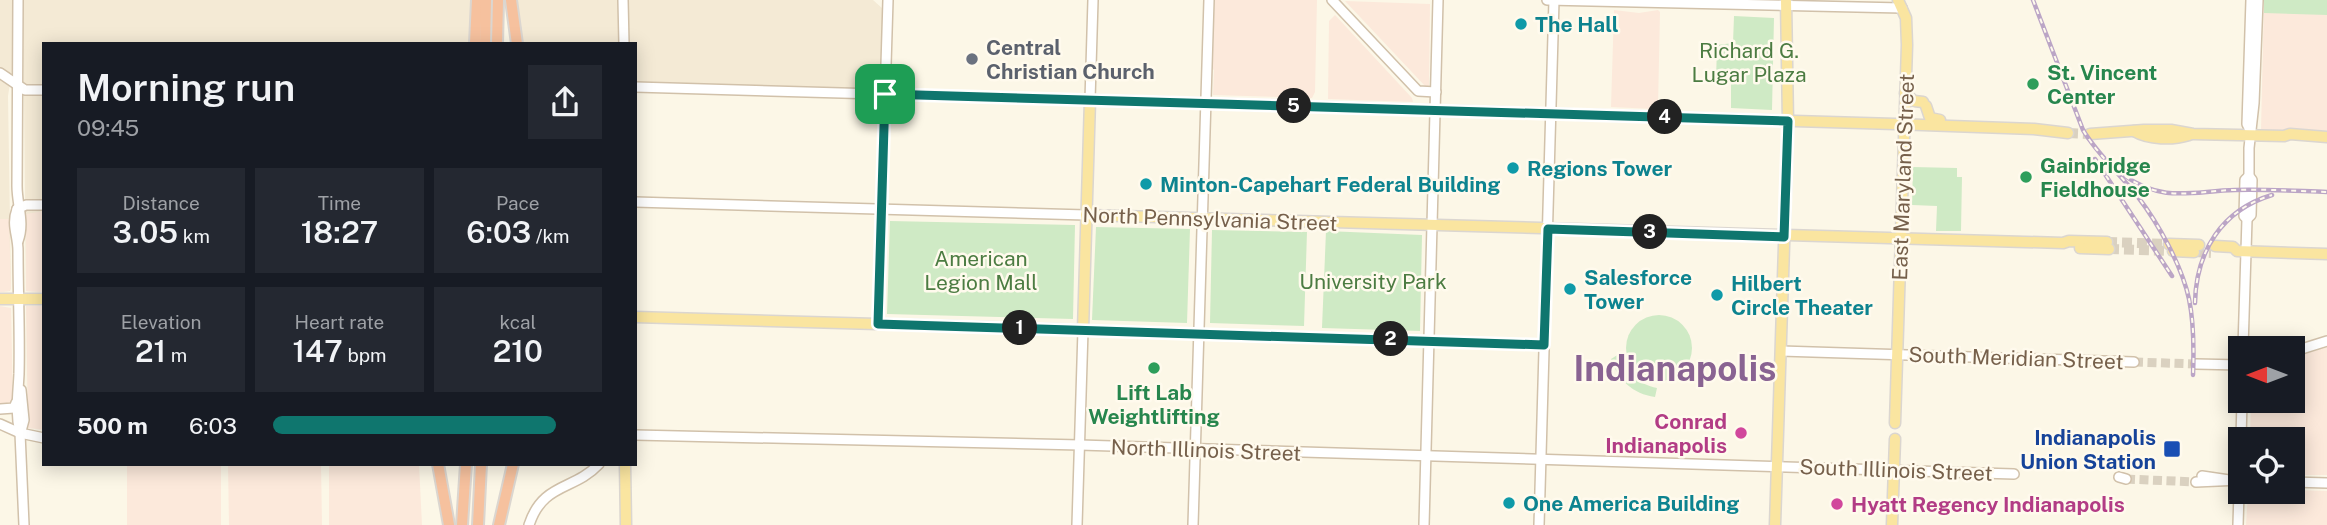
<!DOCTYPE html>
<style>
:root{--surface:#171b24;--page:#242831;--text:#f1f3f6;--muted:#9ea1a6;--accent:#0f766e}
body{margin:0;font-family:"Public Sans",sans-serif;background:var(--page);color:var(--text);height:100vh;display:flex;flex-direction:column;font-size:26px;white-space:nowrap}
*{box-sizing:border-box;margin:0}
p{font-size:23px;color:var(--muted)}
.icon{flex:none;width:38px;height:38px;fill:none;stroke:currentColor;stroke-width:2;stroke-linecap:round;stroke-linejoin:round}
.map{position:relative;flex:1;overflow:hidden}
.details{position:absolute;left:42px;top:42px;width:595px;height:424px;display:flex;flex-direction:column;background:var(--surface);border-radius:0px;box-shadow:0 4px 18px #0003}
.details>*{flex:none}
.needle{width:46px;rotate:270deg}
.fabs{position:absolute;left:2228px;top:336px;display:grid;gap:14px}
.fabs a{display:grid;place-items:center;width:77px;height:77px;border-radius:0px;background:var(--surface);box-shadow:0 4px 18px #0003;font-size:35px}
.pin{position:absolute;display:grid;place-items:center;width:60px;height:60px;color:#fff;margin:-30px;border-radius:14px;box-shadow:0 4px 10px #0006}
.km{position:absolute;width:35px;height:35px;margin:-18px;border-radius:50%;background:#222;color:#fff;font-size:19px;line-height:35px;text-align:center}
.round{display:grid;place-items:center;flex:none;width:74px;height:74px;border-radius:0px;background:var(--page)}
.headline{display:flex;align-items:center;justify-content:space-between;height:119px;padding:0 35px}
h1{font-size:38px;font-weight:600;line-height:52px}
.metrics{display:grid;grid-template-columns:repeat(3,1fr);gap:10px;height:119px;padding:7px 35px}
.metrics div{display:grid;align-content:center;border-radius:0px;background:var(--page);text-align:center}
.metrics b{font-size:30px;font-weight:600}
.metrics small{font-size:19px;font-weight:400}
.metrics p{font-size:19px}
ul{padding:0 35px;list-style:none;font-size:23px}
li{display:grid;grid-template-columns:112px 84px 1fr;align-items:center;height:52px}
li i{height:18px;border-radius:9px;background:var(--accent)}
.map>svg:first-child{display:block}
</style>
<div class="map">
<svg width="2327" height="525" viewBox="0 0 2327 525">
<rect width="100%" height="100%" fill="#fcf7e7"/>
<g fill="#f4ead5">
<polygon points="0,0 12,0 13,65 8,96 11,288 10,291 0,292"/>
<polygon points="23,0 474,0 471,44 44,44 44,292 26,291"/>
<polygon points="515,0 873,0 883,9 883,88 879,90 635,83 635,44 521,44"/>
</g>
<g fill="#fce9db">
<polygon points="1214,0 1317,0 1315,92 1312,98 1213,95 1214,70 1211,68"/>
<polygon points="2264,0 2327,0 2327,132 2261,130"/>
<polygon points="1345,1 1430,4 1429,87 1426,87"/>
<polygon points="1614,10 1639,13 1658,10 1660,12 1658,107 1654,109 1611,107"/>
<polygon points="1335,15 1412,98 1413,102 1328,99 1329,21"/>
<polygon points="44,211 44,292 26,291 26,214"/>
<polygon points="0,219 9,219 11,288 9,291 0,292"/>
<polygon points="0,306 11,308 13,405 0,405"/>
<polygon points="26,306 44,306 44,430 28,428"/>
<polygon points="2327,347 2327,475 2293,475 2292,439 2250,439 2251,401 2292,401 2293,358"/>
<rect x="127" y="464" width="94" height="61"/>
<polygon points="228,464 321,464 322,525 229,525"/>
<polygon points="329,464 419,464 422,525 329,525"/>
<polygon points="2293,490 2327,491 2327,525 2246,525 2248,492"/>
</g>
<g fill="#cfeac5">
<polygon points="2264,0 2327,0 2327,15 2264,13"/>
<polygon points="1734,16 1774,18 1772,110 1731,108 1731,81 1716,81 1717,45 1733,43"/>
<polygon points="1913,167 1957,168 1957,177 1962,177 1961,231 1936,231 1937,206 1912,205"/>
<polygon points="890,221 1075,225 1073,319 887,314"/>
<polygon points="1096,227 1190,229 1187,323 1092,320"/>
<polygon points="1212,230 1307,232 1304,326 1210,323"/>
<polygon points="1326,231 1422,235 1420,331 1322,328"/>
<circle cx="1659" cy="348" r="33"/>
<path d="M1619,354L1621,355C1623,374 1639,384 1657,388L1655,397C1633,394 1618,380 1611,359Z"/>
</g>
<g fill="none" stroke-linecap="round" stroke-linejoin="round">
<g stroke="#dad1c0" stroke-width="9" stroke-dasharray="9 4.5" stroke-linecap="butt">
<polyline points="2134,362 2196,364"/>
<polyline points="2126,479 2196,482"/>
</g>
<g stroke="#dad1c0" stroke-width="10" stroke-dasharray="10 5" stroke-linecap="butt">
<polyline points="2068,133 2090,134"/>
<polyline points="2107,242 2169,244"/>
<polyline points="2109,249 2173,251"/>
<polyline points="2194,252 2211,253"/>
</g>
<g stroke="#d1c1aa" stroke-width="12">
<g id="secondary">
<polyline points="623,0 624,44"/>
<polyline points="1332,0 1418,91 1436,92"/>
<polyline points="1547,0 1902,8"/>
<polyline points="0,73 25,90 44,90"/>
<polyline points="635,87 1090,100 1093,0"/>
<polyline points="2250,130 2247,124 2251,0"/>
<polyline points="635,202 1086,215"/>
<path d="M17,209C11,225 18,235 18,251C18,292 20,333 19,374C18,395 15,412 20,433L24,525"/>
<polyline points="17,209 26,205 44,205"/>
<polyline points="2247,219 2251,215 2252,180 2249,176 2249,148 2254,103 2258,0"/>
<path d="M18,241C25,223 17,205 17,186L18,0"/>
<polyline points="878,324 888,0"/>
<polyline points="2243,348 2247,219 2244,216 2245,180 2249,176"/>
<polyline points="1781,351 2134,362"/>
<polyline points="2292,352 2327,341"/>
<polyline points="2196,364 2240,365"/>
<polyline points="0,409 14,408 16,403"/>
<polyline points="0,424 20,433 44,438"/>
<polyline points="21,431 24,420 21,390"/>
<polyline points="635,435 1080,445 2014,474"/>
<polyline points="2241,439 2242,401"/>
<polyline points="2202,476 2229,480"/>
<polyline points="2119,477 2126,479"/>
<polyline points="2196,482 2240,480"/>
<polyline points="2292,482 2327,483"/>
<path d="M529,525C543,482 574,491 599,464"/>
<polyline points="1077,525 1083,330 1544,345"/>
<polyline points="1193,525 1209,0"/>
<polyline points="1424,525 1438,0"/>
<polyline points="1539,525 1554,0"/>
<polyline points="2238,525 2240,459"/>
</g>
</g>
<g stroke="#dbd6d0" stroke-width="13">
<g id="primary">
<polyline points="1905,93 1914,101 1923,102"/>
<polyline points="1926,106 1930,118 1940,120"/>
<path d="M2134,131C2149,140 2173,140 2189,135"/>
<polyline points="2090,134 2144,130 2171,130 2193,134 2284,136 2290,134 2327,137"/>
<polyline points="1086,215 2063,243 2069,241 2107,242"/>
<polyline points="2169,244 2199,245"/>
<polyline points="2215,246 2233,247 2237,251 2327,254"/>
<polyline points="2080,248 2109,249"/>
<polyline points="2173,251 2194,252"/>
<polyline points="0,299 44,299"/>
<polyline points="635,317 1083,330 1090,100 1895,124 2034,129 2068,133"/>
<polyline points="1895,423 1907,45 1906,18 1898,0"/>
<polyline points="625,464 626,525"/>
<polyline points="1775,525 1788,122 1786,0"/>
<polyline points="1892,525 1895,439"/>
</g>
</g>
<g stroke="#dbd6d0" stroke-width="14">
<g id="highway">
<polyline points="511,0 517,44"/>
<polyline points="475,44 477,0"/>
<polyline points="485,44 486,0"/>
<polyline points="497,44 498,0"/>
<polyline points="438,464 449,525"/>
<polyline points="462,525 466,464"/>
<polyline points="478,525 481,464"/>
<polyline points="499,525 513,464"/>
</g>
</g>
<use href="#secondary" stroke="#fff" stroke-width="9"/>
<use href="#primary" stroke="#fae5a0" stroke-width="10"/>
<use href="#highway" stroke="#f6c19e" stroke-width="10"/>
<g stroke="#bba5c6" stroke-width="4.5">
<g id="rail">
<path d="M2033,0L2083,130C2098,155 2120,174 2138,197C2158,223 2182,266 2189,299C2194,323 2194,349 2193,375"/>
<polyline points="2095,159 2172,276"/>
<path d="M2125,176C2164,203 2192,191 2235,190C2265,189 2296,191 2327,192"/>
<path d="M2195,303C2196,251 2222,210 2272,195"/>
</g>
</g>
<use href="#rail" stroke="#fffaed" stroke-width="2" stroke-dasharray="5" stroke-linecap="butt"/>
</g>
<g fill="none" stroke-linecap="round" stroke-linejoin="round">
<g stroke="#fff" stroke-width="14">
<polygon id="route" points="885,94 1788,121 1784,237 1548,229 1544,345 878,324"/>
</g>
<use href="#route" stroke="#0f766e" stroke-width="9"/>
</g>
<g fill="#0f9aa8" stroke="#fffaed" stroke-width="2.5">
<circle cx="1521" cy="24" r="7"/>
<circle cx="1513" cy="168" r="7"/>
<circle cx="1146" cy="184" r="7"/>
<circle cx="1570" cy="289" r="7"/>
<circle cx="1717" cy="295" r="7"/>
<circle cx="1509" cy="503" r="7"/>
</g>
<circle fill="#6b7280" stroke="#fffaed" stroke-width="2.5" cx="972" cy="59" r="7"/>
<g fill="#2e9e5b" stroke="#fffaed" stroke-width="2.5">
<circle cx="2033" cy="84" r="7"/>
<circle cx="2026" cy="177" r="7"/>
<circle cx="1154" cy="368" r="7"/>
</g>
<g fill="#d1479c" stroke="#fffaed" stroke-width="2.5">
<circle cx="1741" cy="433" r="7"/>
<circle cx="1837" cy="504" r="7"/>
</g>
<rect fill="#1a4fb4" stroke="#fffaed" stroke-width="2.5" x="2163" y="440" width="18" height="18" rx="3.5"/>
<g text-anchor="middle" dominant-baseline="central" stroke-width="5" stroke-linejoin="round" paint-order="stroke">
<g font-size="21" font-weight="bold" fill="#0d838f" stroke="#fffaed" text-anchor="start">
<text x="1535" y="24">The Hall</text>
<text x="1527" y="168">Regions Tower</text>
<text x="1160" y="184">Minton-Capehart Federal Building</text>
<text x="1584" y="277">Salesforce<tspan x="1584" dy="24">Tower</tspan></text>
<text x="1731" y="283">Hilbert<tspan x="1731" dy="24">Circle Theater</tspan></text>
<text x="1523" y="503">One America Building</text>
</g>
<g font-size="21" font-weight="bold" fill="#5b616d" stroke="#fffaed" text-anchor="start">
<text x="986" y="47">Central<tspan x="986" dy="24">Christian Church</tspan></text>
</g>
<g font-size="21" fill="#4c7c42" stroke="#fffaed">
<text x="1749" y="50">Richard G.<tspan x="1749" dy="24">Lugar Plaza</tspan></text>
<text x="981" y="258">American<tspan x="981" dy="24">Legion Mall</tspan></text>
<text x="1373" y="281">University Park</text>
</g>
<g font-size="21" font-weight="bold" fill="#27864d" stroke="#fffaed" text-anchor="start">
<text x="2047" y="72">St. Vincent<tspan x="2047" dy="24">Center</tspan></text>
<text x="2040" y="165">Gainbridge<tspan x="2040" dy="24">Fieldhouse</tspan></text>
<text x="1154" y="392" text-anchor="middle">Lift Lab<tspan x="1154" dy="24">Weightlifting</tspan></text>
</g>
<g font-size="21" fill="#76604b" stroke="#fffaed">
<text transform="translate(1903 177) rotate(-88)">East Maryland Street</text>
<text transform="translate(1210 219) rotate(2)">North Pennsylvania Street</text>
<text transform="translate(2016 358) rotate(2)">South Meridian Street</text>
<text transform="translate(1206 450) rotate(2)">North Illinois Street</text>
<text transform="translate(1896 470) rotate(2)">South Illinois Street</text>
</g>
<g font-size="21" font-weight="bold" fill="#b23c85" stroke="#fffaed" text-anchor="end">
<text x="1727" y="421">Conrad<tspan x="1727" dy="24">Indianapolis</tspan></text>
<text x="1851" y="504" text-anchor="start">Hyatt Regency Indianapolis</text>
</g>
<g font-size="21" font-weight="bold" fill="#164399" stroke="#fffaed" text-anchor="end">
<text x="2156" y="437">Indianapolis<tspan x="2156" dy="24">Union Station</tspan></text>
</g>
<g font-size="35" font-weight="bold" fill="#896392" stroke="#fffaed">
<text x="1675" y="368">Indianapolis</text>
</g>
</g>
</svg>
<div class="fabs">
<a><svg class="needle" viewBox="-14 -14 28 28"><path d="M0-13l5 13h-10z" fill="#e53935"/><path d="M0 13l5-13h-10z" fill="#9ea1a6"/></svg></a>
<a><svg class="icon" aria-label="locate" viewBox="0 0 24 24"><circle cx="12" cy="12" r="6"/><path d="M12 2v4M12 18v4M2 12h4M18 12h4"/></svg></a>
</div>
<div class="pin" style="left:885px;top:94px;background:#1e9e55"><svg class="icon" aria-label="arrive" viewBox="0 0 24 24"><path d="M6 21V4h12l-3 4 3 4H6"/></svg></div>
<b class="km" style="left:1020px;top:328px">1</b>
<b class="km" style="left:1391px;top:339px">2</b>
<b class="km" style="left:1650px;top:232px">3</b>
<b class="km" style="left:1665px;top:117px">4</b>
<b class="km" style="left:1294px;top:106px">5</b>
<section class="details">
<div class="headline"><div><h1>Morning run</h1><p>09:45</p></div><a class="round"><svg class="icon" aria-label="share" viewBox="0 0 24 24"><path d="M12 15V3M7 8l5-5 5 5M5 13v7h14v-7"/></svg></a></div>
<div class="metrics">
<div><p>Distance</p><b>3.05<small> km</small></b></div>
<div><p>Time</p><b>18:27</b></div>
<div><p>Pace</p><b>6:03<small> /km</small></b></div>
</div>
<div class="metrics">
<div><p>Elevation</p><b>21<small> m</small></b></div>
<div><p>Heart rate</p><b>147<small> bpm</small></b></div>
<div><p>kcal</p><b>210</b></div>
</div>
<ul>
<li><b>500 m</b>6:03<i style="width:86%"></i></li>
</ul>
</section>
</div>
